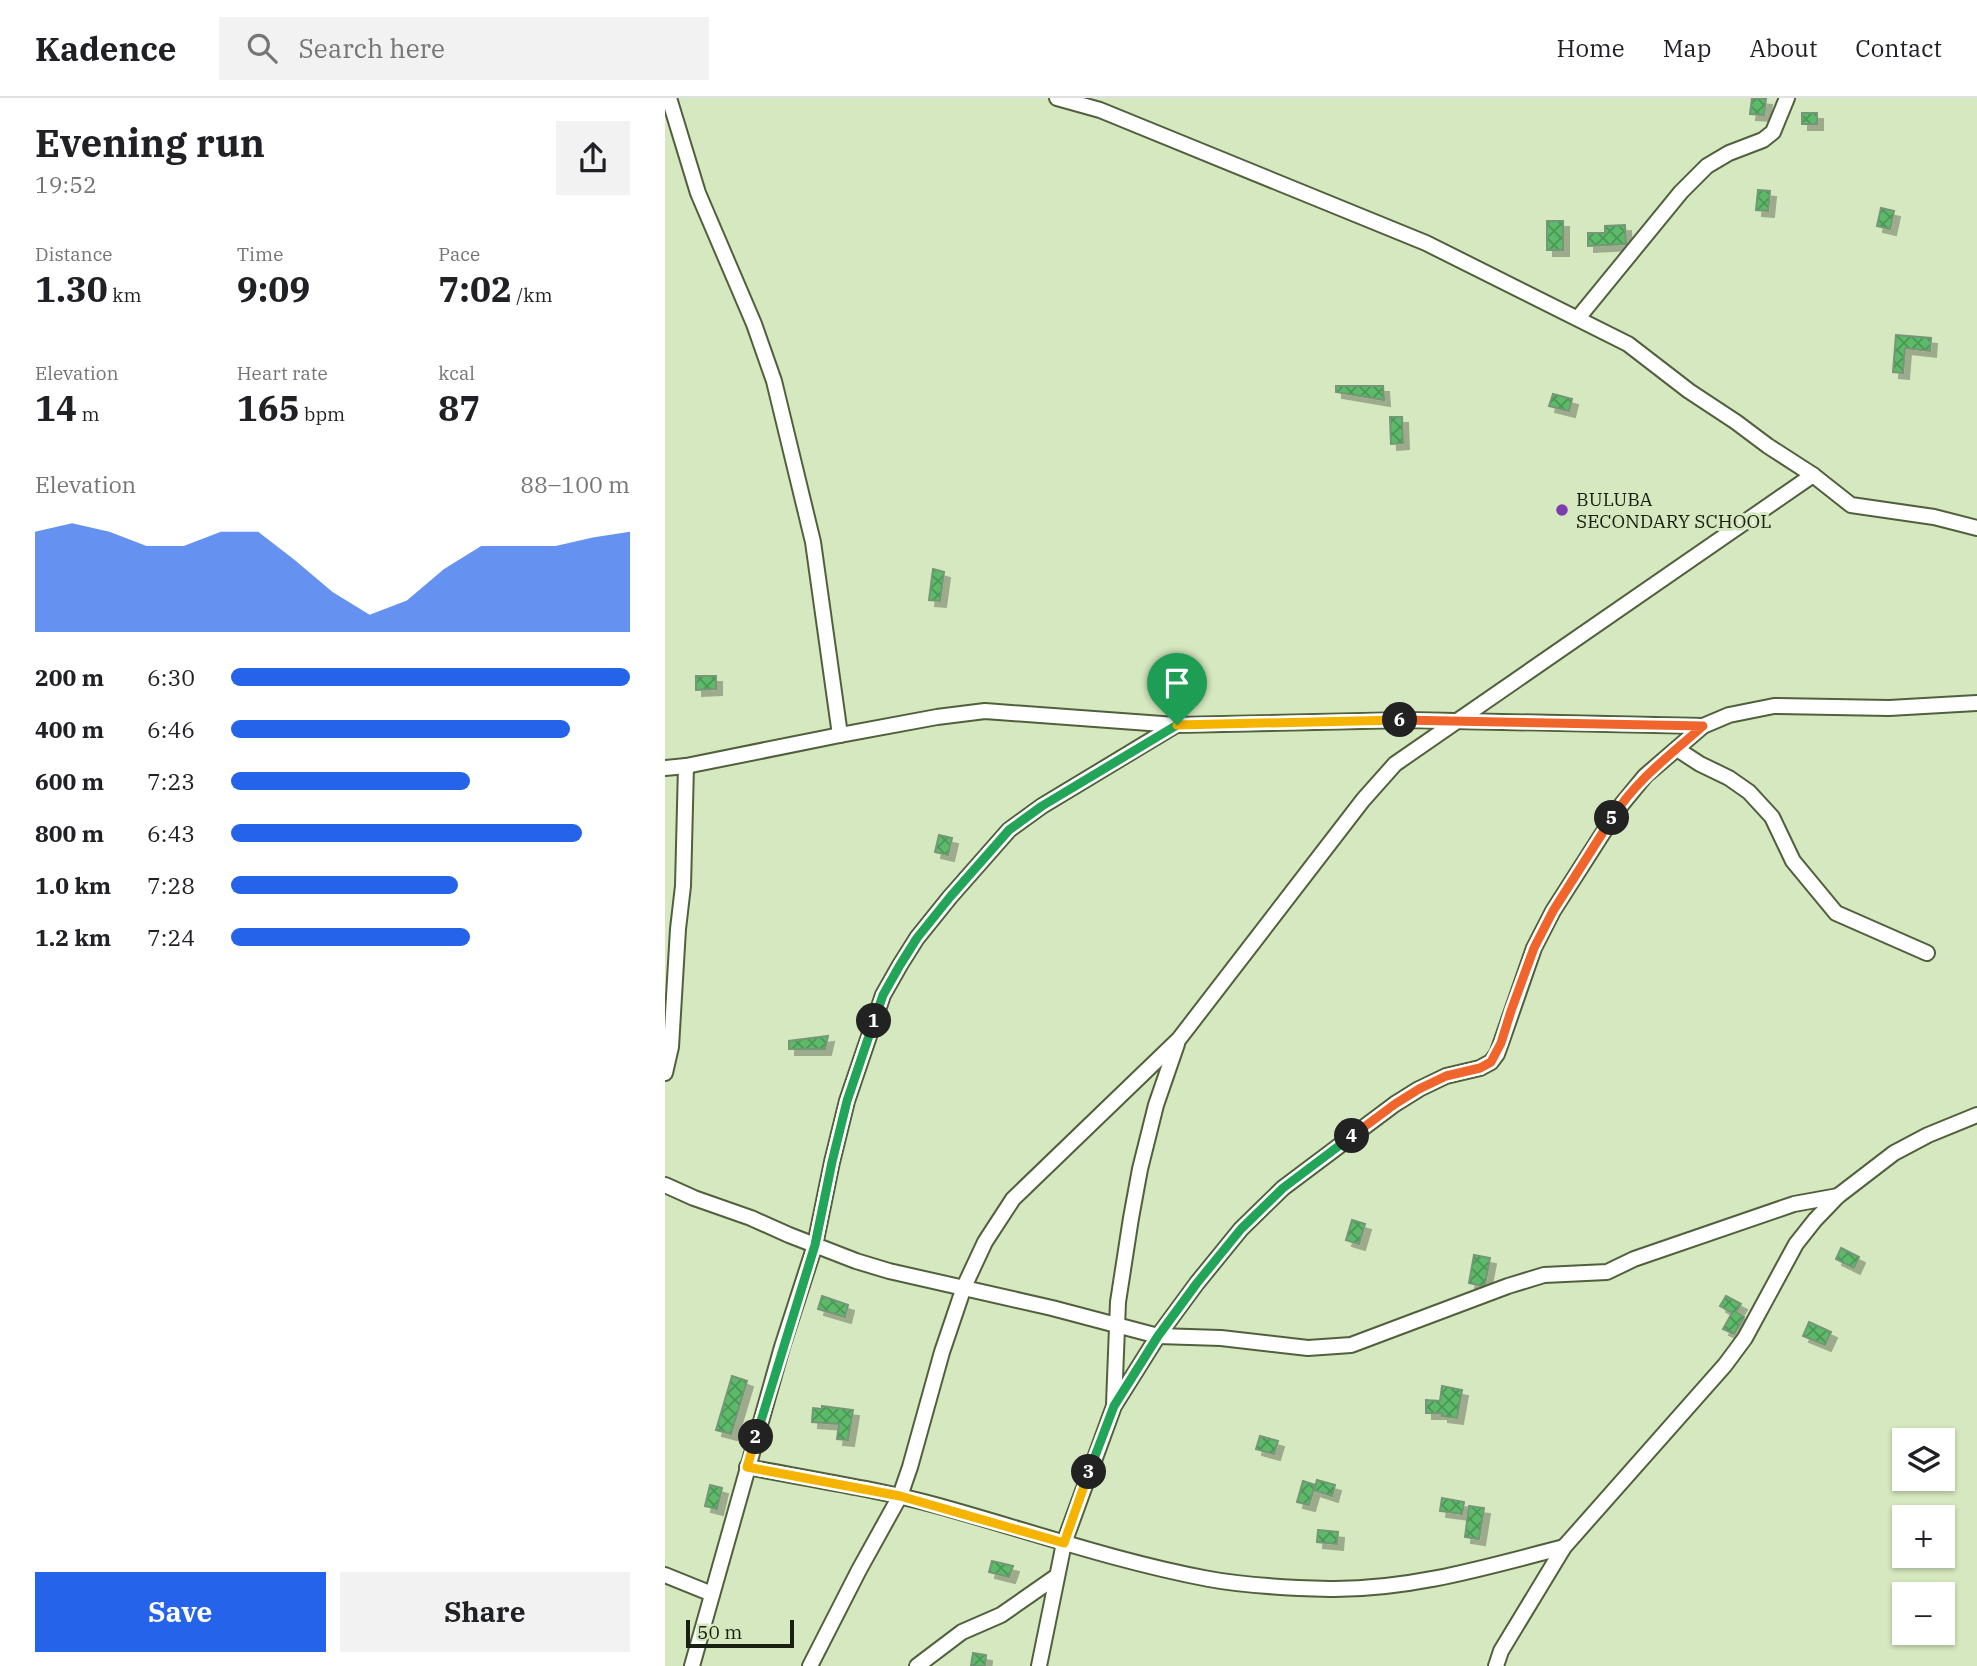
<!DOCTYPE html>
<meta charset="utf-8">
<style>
:root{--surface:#fff;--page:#f2f2f2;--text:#202124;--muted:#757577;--line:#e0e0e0;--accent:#2563eb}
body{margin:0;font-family:"IBM Plex Serif",serif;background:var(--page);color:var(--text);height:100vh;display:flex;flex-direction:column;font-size:26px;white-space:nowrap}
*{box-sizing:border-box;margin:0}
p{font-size:23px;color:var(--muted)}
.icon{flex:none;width:38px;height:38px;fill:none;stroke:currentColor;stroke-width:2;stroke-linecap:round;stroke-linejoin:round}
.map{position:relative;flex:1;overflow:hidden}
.side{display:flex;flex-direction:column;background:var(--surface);width:665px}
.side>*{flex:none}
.buttons{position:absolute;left:1227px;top:1330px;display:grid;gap:14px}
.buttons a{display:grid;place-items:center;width:63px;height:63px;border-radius:0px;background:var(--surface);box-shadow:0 2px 5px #0004;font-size:35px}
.scale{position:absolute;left:21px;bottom:18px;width:108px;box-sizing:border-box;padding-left:7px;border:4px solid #1a2011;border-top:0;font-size:19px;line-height:24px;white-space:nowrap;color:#1a2011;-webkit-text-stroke:5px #d6e8bf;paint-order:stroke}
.pin{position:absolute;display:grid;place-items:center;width:60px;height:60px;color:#fff;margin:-72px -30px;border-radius:50% 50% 50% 0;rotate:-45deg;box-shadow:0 0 7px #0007}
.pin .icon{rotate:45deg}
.km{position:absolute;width:35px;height:35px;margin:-18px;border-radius:50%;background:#222;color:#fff;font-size:19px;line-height:35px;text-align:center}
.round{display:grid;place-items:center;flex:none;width:74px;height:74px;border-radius:0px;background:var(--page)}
.head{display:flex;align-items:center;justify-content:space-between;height:119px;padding:0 35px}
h1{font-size:38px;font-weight:700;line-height:52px}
.metrics{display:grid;grid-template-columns:repeat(3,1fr);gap:10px;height:119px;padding:7px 35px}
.metrics div{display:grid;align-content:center}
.metrics b{font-size:35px;font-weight:700}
.metrics small{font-size:19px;font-weight:400}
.metrics p{font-size:19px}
.chart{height:196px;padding:14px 35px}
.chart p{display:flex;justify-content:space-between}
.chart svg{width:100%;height:126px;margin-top:7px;fill:var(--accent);opacity:.7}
.button{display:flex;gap:14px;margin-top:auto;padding:14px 35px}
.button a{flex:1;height:80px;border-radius:0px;background:var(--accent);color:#fff;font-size:28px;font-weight:700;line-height:80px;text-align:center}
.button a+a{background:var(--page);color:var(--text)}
ul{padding:0 35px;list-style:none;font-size:23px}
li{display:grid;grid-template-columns:112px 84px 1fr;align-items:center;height:52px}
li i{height:18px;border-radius:9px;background:var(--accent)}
header{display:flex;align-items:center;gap:42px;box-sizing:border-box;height:98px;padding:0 35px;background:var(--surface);border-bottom:2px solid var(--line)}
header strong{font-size:33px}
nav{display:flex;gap:38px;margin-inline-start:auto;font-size:24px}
.search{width:490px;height:63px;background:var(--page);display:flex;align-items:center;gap:18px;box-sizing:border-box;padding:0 24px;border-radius:0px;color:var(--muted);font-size:26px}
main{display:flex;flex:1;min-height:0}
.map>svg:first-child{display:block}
</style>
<header>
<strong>Kadence</strong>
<div class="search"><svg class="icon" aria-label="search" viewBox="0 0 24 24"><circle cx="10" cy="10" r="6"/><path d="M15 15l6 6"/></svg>Search here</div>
<nav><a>Home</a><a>Map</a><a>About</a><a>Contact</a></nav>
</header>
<main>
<section class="side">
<div class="head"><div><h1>Evening run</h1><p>19:52</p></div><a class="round"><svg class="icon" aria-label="share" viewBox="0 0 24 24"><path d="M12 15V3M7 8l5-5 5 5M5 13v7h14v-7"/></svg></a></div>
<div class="metrics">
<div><p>Distance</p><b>1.30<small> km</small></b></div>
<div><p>Time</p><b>9:09</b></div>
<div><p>Pace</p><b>7:02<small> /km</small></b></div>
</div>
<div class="metrics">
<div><p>Elevation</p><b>14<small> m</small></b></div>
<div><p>Heart rate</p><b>165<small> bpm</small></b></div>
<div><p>kcal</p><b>87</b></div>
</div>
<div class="chart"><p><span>Elevation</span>88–100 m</p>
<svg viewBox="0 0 160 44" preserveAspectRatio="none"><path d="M0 44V9L10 6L20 9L30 14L40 14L50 9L60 9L70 19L80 30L90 38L100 33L110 22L120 14L130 14L140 14L150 11L160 9V44z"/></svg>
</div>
<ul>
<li><b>200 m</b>6:30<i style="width:100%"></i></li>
<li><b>400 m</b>6:46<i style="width:85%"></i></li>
<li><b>600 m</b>7:23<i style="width:60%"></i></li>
<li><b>800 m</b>6:43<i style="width:88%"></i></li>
<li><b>1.0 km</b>7:28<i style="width:57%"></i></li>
<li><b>1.2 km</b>7:24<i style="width:60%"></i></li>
</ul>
<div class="button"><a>Save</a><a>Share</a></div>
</section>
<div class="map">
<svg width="1312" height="1568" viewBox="0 0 1312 1568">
<defs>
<pattern id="building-cross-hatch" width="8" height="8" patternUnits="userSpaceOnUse" patternTransform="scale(1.75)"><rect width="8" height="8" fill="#5cba69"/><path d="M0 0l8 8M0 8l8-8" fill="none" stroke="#4b9755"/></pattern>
<filter id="shadow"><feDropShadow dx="6" dy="6" stdDeviation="0" flood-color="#0004"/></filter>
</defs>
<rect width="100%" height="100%" fill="#d6e8bf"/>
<g fill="url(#building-cross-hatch)" stroke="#759677" stroke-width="2" filter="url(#shadow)">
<polygon points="1087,0 1101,1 1099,17 1085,16"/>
<rect x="1137" y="15" width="15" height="11"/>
<polygon points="1093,92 1105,93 1103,113 1091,112"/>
<polygon points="1216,110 1229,113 1225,131 1212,128"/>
<rect x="882" y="123" width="16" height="29"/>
<polygon points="960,127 961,146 923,148 923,135 940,135 940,128"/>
<polygon points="1231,237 1266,240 1265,253 1240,250 1238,275 1228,274"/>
<polygon points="671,288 718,288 719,302 671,294"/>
<polygon points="888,296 907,301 904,313 884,308"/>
<polygon points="725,319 737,319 738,345 726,346"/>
<polygon points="268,471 279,474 275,503 264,502"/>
<polygon points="31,578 51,578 51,591 31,592"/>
<polygon points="274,737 287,740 283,757 270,754"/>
<polygon points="163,938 160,951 124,951 124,943"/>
<polygon points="687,1122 700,1126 694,1146 681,1142"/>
<polygon points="1176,1150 1194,1159 1189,1170 1171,1161"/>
<polygon points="809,1157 825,1160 820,1186 817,1188 804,1185"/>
<polygon points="157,1198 183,1207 180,1219 153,1211"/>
<polygon points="1061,1198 1076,1206 1071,1214 1079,1219 1069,1236 1058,1231 1067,1215 1055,1208"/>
<polygon points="1144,1224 1166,1234 1160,1247 1138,1238"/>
<polygon points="67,1278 82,1283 66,1336 51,1332"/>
<polygon points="777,1288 797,1292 792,1320 777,1318 777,1315 761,1315 761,1302 775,1303"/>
<polygon points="157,1308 188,1312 183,1342 172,1341 174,1326 147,1324 148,1310 157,1311"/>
<polygon points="595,1338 613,1343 609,1356 591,1351"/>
<polygon points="652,1382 670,1387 667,1398 649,1392"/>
<polygon points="638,1383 650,1387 644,1407 632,1404"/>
<polygon points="45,1387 57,1390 52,1411 40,1408"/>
<polygon points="777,1400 799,1404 797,1416 775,1413"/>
<polygon points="804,1408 819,1410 814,1441 800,1439"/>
<polygon points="653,1432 673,1434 672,1446 652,1444"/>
<polygon points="327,1463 348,1468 344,1479 324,1474"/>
<polygon points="308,1555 321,1557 320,1568 306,1568"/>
</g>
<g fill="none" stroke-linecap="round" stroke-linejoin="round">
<g stroke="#51603c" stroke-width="18">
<g id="minor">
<polyline points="4,0 33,95 89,226 109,283 148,444 175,637"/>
<polyline points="392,0 435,12 761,145 963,246 1024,293 1071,324 1103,348 1148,377 1186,407 1269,419 1312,430"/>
<polyline points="913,220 1016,94 1042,68 1064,55 1098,42 1108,34 1122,0"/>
<polyline points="1012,651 1035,666 1064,680 1084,694 1107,719 1128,763 1171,815 1262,855"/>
<polyline points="0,670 21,668 175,637 272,619 320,613 511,627 743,622 1038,628"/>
<polyline points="0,975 6,949 13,831 18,788 21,668"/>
<polyline points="0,1087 29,1100 86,1120 124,1137 191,1163 224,1173 387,1210 493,1238 556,1240 643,1250 686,1247 843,1188 879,1177 942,1174 969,1161 1129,1106 1173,1098"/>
<polyline points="449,1306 453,1204 466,1120 475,1071 491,1007 512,946"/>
<path d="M82,1369C146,1381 211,1391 274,1408C364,1433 453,1464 544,1481C581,1488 627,1490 665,1491C745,1492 822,1469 899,1449"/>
<polyline points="0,1477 47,1496"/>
<polyline points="27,1568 117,1249 150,1147 167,1064 182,1003 218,897 235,867 252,840 285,799 344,732 377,708 511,627"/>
<polyline points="145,1568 194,1472 235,1398 245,1369 277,1254 299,1189 320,1144 348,1101 514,941 698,702 730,666 1148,377"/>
<polyline points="252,1568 297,1534 336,1517 392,1478"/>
<polyline points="374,1568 399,1445 449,1308 493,1238 532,1185 576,1131 618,1090 730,1006 754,991 781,978 815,970 826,964 832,956 836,945 869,850 888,813 936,738 957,706 980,678 1038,628 1064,617 1109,608 1224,610 1312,605"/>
<polyline points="831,1568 836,1553 899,1449 1060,1267 1080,1240 1131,1146 1150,1122 1173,1098 1229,1055 1263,1037 1312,1017"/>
</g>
</g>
<use href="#minor" stroke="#fff" stroke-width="14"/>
</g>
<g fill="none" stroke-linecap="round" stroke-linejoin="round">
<g stroke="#fff" stroke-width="14">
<polyline id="split-1" points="209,923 218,897 235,867 252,840 285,799 344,732 377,708 512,627"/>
</g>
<g stroke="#fff" stroke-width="14">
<polyline id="split-2" points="91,1339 150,1147 167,1064 182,1003 209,923"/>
</g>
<g stroke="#fff" stroke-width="14">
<polyline id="split-3" points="91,1339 82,1369 235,1398 399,1445 424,1374"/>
</g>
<g stroke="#fff" stroke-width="14">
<polyline id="split-4" points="424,1374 449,1308 493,1238 532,1185 576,1131 618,1090 687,1038"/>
</g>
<g stroke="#fff" stroke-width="14">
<polyline id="split-5" points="687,1038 730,1006 754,991 781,978 815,970 826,964 836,945 846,913 869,850 888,813 947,720"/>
</g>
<g stroke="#fff" stroke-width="14">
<path id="split-6" d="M735,622L1038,628C1004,658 972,681 947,720"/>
</g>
<g stroke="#fff" stroke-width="14">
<polyline id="split-7" points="512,627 735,622"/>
</g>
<use href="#split-1" stroke="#22a559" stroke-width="9"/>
<use href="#split-2" stroke="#22a559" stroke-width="9"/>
<use href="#split-3" stroke="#f5b400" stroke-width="9"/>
<use href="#split-4" stroke="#22a559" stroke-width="9"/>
<use href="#split-5" stroke="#f0652b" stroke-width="9"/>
<use href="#split-6" stroke="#f0652b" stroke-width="9"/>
<use href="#split-7" stroke="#f5b400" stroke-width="9"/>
</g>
<circle fill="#7c3baf" stroke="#d6e8bf" stroke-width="2.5" cx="897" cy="412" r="7"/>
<g text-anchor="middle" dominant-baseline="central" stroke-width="6" stroke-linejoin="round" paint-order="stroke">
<g font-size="19" fill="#1a2011" stroke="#d6e8bf" text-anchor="start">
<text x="911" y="401">BULUBA<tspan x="911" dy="22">SECONDARY SCHOOL</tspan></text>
</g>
</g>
</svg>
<div class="buttons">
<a><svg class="icon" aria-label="layers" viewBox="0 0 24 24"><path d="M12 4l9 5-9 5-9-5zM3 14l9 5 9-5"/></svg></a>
<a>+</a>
<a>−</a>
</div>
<div class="scale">50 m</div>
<div class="pin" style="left:512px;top:627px;background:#1e9e55"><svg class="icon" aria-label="arrive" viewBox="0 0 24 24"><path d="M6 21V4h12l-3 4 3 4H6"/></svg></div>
<b class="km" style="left:209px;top:923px">1</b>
<b class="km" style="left:91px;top:1339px">2</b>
<b class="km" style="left:424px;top:1374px">3</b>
<b class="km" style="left:687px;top:1038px">4</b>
<b class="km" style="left:947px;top:720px">5</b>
<b class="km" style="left:735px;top:622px">6</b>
</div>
</main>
